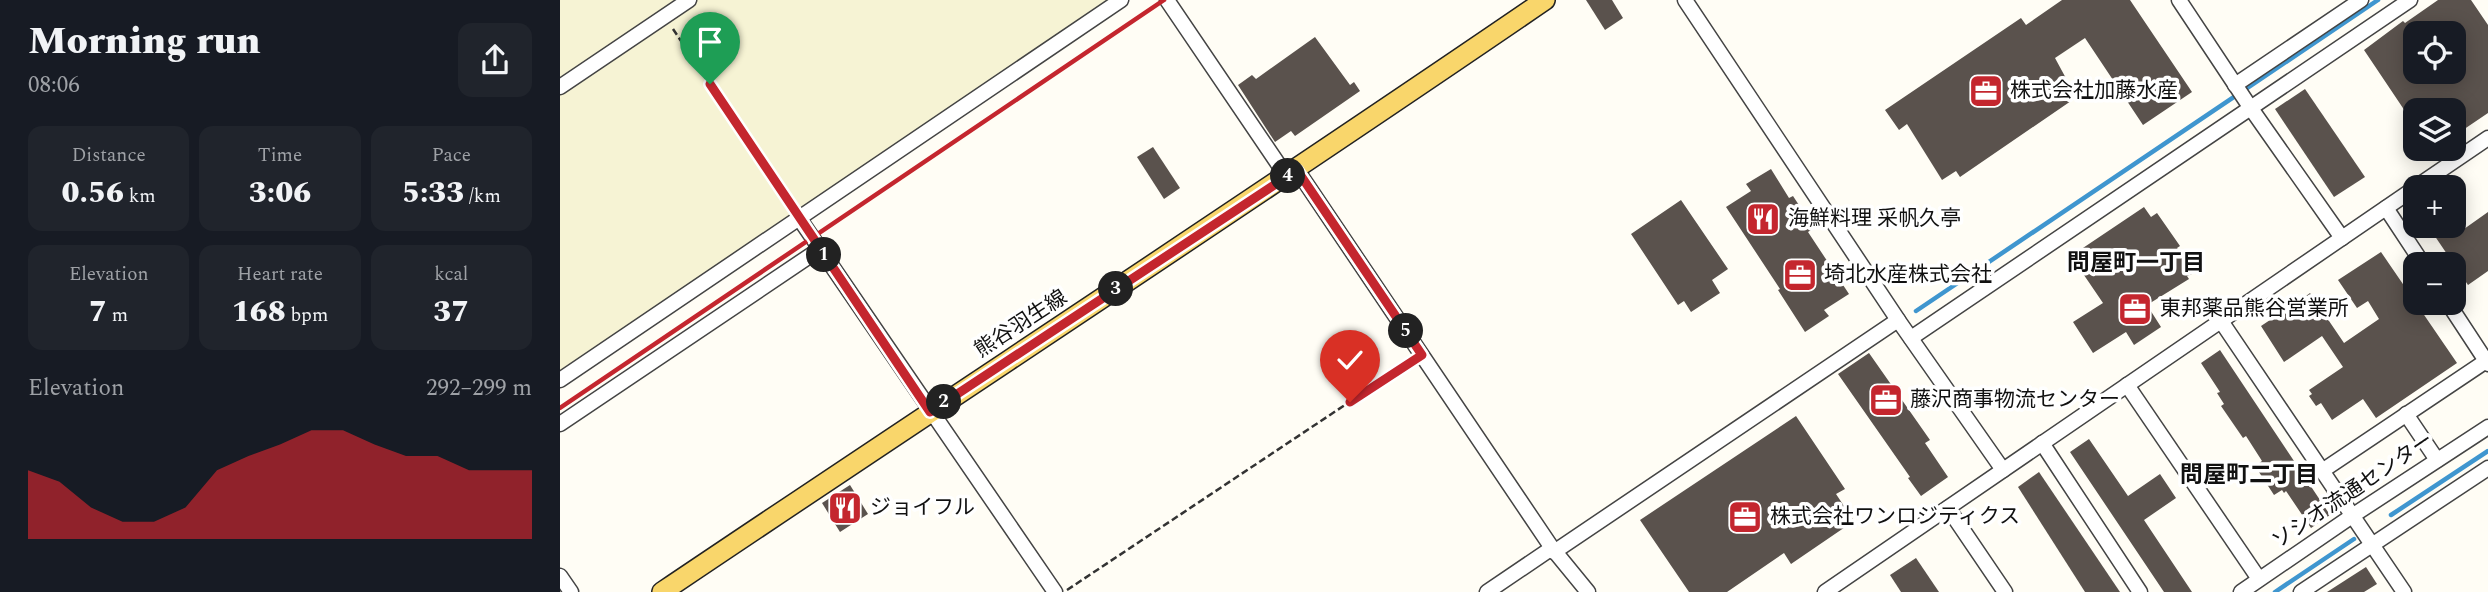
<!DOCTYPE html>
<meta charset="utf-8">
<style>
:root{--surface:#171b24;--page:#20242c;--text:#f1f3f6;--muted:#9ea1a6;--accent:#c4262e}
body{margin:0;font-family:Spectral,"Noto Sans JP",serif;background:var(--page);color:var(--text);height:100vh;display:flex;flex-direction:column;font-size:26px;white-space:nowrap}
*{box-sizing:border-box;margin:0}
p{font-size:23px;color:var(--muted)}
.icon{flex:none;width:38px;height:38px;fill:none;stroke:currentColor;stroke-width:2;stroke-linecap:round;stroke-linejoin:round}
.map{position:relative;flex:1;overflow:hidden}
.side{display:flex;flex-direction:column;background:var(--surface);width:560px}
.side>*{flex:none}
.tools{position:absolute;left:1843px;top:21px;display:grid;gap:14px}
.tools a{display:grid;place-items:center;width:63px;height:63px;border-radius:14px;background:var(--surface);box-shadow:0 4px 18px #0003;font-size:35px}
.pin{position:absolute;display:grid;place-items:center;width:60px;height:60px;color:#fff;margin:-72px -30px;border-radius:50% 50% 50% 0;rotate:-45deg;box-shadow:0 0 7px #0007}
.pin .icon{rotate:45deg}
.km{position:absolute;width:35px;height:35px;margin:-18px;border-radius:50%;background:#222;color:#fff;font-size:19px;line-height:35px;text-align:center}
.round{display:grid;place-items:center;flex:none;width:74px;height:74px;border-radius:14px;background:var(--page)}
.head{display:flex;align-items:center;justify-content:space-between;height:119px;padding:0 28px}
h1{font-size:38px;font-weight:800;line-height:52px}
.stats{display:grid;grid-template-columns:repeat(3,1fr);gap:10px;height:119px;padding:7px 28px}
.stats div{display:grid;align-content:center;border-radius:14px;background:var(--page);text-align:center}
.stats b{font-size:30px;font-weight:800}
.stats small{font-size:19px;font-weight:400}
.stats p{font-size:19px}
.chart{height:196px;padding:14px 28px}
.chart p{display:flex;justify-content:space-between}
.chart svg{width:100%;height:126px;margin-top:7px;fill:var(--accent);opacity:.7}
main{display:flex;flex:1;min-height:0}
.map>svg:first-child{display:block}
</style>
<main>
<section class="side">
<div class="head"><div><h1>Morning run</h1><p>08:06</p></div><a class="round"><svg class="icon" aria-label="share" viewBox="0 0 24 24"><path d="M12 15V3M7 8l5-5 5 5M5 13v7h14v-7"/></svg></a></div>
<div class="stats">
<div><p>Distance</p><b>0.56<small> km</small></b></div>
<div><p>Time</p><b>3:06</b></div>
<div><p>Pace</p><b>5:33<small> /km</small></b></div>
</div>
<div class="stats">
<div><p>Elevation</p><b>7<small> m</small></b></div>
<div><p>Heart rate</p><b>168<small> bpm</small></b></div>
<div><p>kcal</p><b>37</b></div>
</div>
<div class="chart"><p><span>Elevation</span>292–299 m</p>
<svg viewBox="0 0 160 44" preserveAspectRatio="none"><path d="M0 44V20L10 24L20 33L30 38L40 38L50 33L60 20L70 15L80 11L90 6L100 6L110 11L120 15L130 15L140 20L150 20L160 20V44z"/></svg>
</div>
</section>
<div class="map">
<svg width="1928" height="592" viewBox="0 0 1928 592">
<rect width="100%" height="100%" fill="#fffdf5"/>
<polygon fill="#f6f3d4" points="0,0 551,0 0,374"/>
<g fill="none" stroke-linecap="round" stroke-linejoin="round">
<g stroke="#3f96cf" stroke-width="4.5">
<polyline points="1356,311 1818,0"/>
<polyline points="1831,515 1928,451"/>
<polyline points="1715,592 1794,539"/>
</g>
</g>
<g fill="#5a524d" fill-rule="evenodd">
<polygon points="1026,0 1052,0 1063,18 1045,30"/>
<polygon points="1502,0 1570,0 1632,92 1583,125 1525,38 1495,58 1508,82 1506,84 1511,91 1506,94 1511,101 1400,177 1396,171 1382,180 1347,124 1339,130 1325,110 1461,18 1466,25"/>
<path d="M1878,0H1911L1928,25V113L1894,136V110H1855V126L1804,50L1843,21L1845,23ZM1855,33H1894V72H1855Z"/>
<polygon points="755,37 790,85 794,82 800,91 735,136 731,131 715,142 678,85 692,75 696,79"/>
<polygon points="1745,89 1805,177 1774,197 1715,109"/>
<polygon points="593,147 620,188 604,199 577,157"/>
<polygon points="1211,169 1229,198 1233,196 1254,228 1248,232 1289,294 1264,310 1269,316 1245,332 1218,290 1220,289 1166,207 1191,191 1186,184"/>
<polygon points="1121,200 1168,269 1152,280 1160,293 1131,312 1124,301 1118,305 1071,234"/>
<polygon points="1584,207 1591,217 1597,213 1620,246 1617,248 1634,273 1627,276 1629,279 1587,305 1601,327 1574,345 1566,332 1533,353 1513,322 1543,303 1511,256"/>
<polygon points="1928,212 1928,271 1908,285 1868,226 1894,226 1894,213 1904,229"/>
<polygon points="1821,252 1897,363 1816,418 1803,399 1772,420 1761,403 1756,406 1749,396 1752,394 1749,390 1783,367 1762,336 1724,362 1701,326 1710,320 1709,317 1741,296 1742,299 1750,293 1784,343 1819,319 1808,301 1797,308 1778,280"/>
<polygon points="1660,350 1770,515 1751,528 1726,491 1724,493 1722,490 1714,495 1695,466 1702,461 1686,436 1683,438 1661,406 1664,404 1657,393 1660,392 1641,363"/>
<polygon points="1309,353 1370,440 1365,443 1388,477 1361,496 1348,478 1350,477 1278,374"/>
<polygon points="1236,416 1285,489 1276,494 1294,521 1231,564 1224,553 1167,592 1129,592 1080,520"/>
<polygon points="1529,439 1568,496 1600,474 1616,498 1584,520 1632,592 1604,592 1510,452"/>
<polygon points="1479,472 1560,592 1525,592 1458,487"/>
<polygon points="290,485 308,514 280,532 262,503"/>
<polygon points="1356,558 1379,592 1341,592 1330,575"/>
<polygon points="1806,567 1817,584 1804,592 1767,592"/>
</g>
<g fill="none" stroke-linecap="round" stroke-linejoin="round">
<g stroke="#444" stroke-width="17">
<g id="minor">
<polyline points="607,0 727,177"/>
<polyline points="1125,0 1338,320 1443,470"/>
<polyline points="1619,0 1690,107 1782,238"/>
<polyline points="1675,85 1801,0"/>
<polyline points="0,87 129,0"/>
<polyline points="737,170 992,548 1028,592"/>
<polyline points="1856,187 1928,138"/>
<polyline points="1826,208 1863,264"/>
<polyline points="239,218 495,592"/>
<polyline points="1888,303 1928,364"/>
<polyline points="1661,321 1844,592"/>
<polyline points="1351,338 1850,0"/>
<polyline points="0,380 561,0"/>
<polyline points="1567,385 1699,579"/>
<polyline points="1846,414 1877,460"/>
<polyline points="0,424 260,249"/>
<polyline points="1482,443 1580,592"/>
<polyline points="1762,471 1926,361"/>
<polyline points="1388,508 1445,592"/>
<polyline points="994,552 1338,320"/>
<polyline points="0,576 11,592"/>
<polyline points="927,592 992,548"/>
<polyline points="1265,592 1855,188"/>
<polyline points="1681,592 1792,516 1928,427"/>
<polyline points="1741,592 1928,468"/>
</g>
</g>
<g stroke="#222" stroke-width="22">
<path id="major" d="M102,592C396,394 693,200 985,0"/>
</g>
<g stroke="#333" stroke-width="2.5" stroke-dasharray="7 3.5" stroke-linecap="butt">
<polyline points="113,29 232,207"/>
<polyline points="507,590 851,361"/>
</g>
<use href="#minor" stroke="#fff" stroke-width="14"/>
<use href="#major" stroke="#f9d66b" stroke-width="19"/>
<polyline stroke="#c4262e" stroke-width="4.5" points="0,408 604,0"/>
</g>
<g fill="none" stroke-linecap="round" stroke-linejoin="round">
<g stroke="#fff" stroke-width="14">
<polyline id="route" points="150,84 370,412 737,170 862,355 790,402"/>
</g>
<use href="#route" stroke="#c4262e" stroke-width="9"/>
</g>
<defs>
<g id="office-square" transform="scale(1.75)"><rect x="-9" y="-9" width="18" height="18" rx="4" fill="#c4262e" stroke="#fff"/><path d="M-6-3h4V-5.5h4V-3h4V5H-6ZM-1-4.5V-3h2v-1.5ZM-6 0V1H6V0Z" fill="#fff"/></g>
<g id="restaurant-square" transform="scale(1.75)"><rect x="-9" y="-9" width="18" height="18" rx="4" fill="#c4262e" stroke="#fff"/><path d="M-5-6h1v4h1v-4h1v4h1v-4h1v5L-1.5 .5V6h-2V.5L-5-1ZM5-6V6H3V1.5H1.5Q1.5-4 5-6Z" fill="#fff"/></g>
</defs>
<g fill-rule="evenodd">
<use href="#office-square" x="1426" y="91"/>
<use href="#restaurant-square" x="1203" y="219"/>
<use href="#office-square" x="1240" y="275"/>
<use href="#office-square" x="1575" y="309"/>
<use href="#office-square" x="1326" y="400"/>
<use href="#restaurant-square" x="285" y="508"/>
<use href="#office-square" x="1185" y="517"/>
</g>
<g text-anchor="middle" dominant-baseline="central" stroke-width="7" stroke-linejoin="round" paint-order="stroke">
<g font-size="21" fill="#111" stroke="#fff" text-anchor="start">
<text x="1450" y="91">株式会社加藤水産</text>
<text x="1228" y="219">海鮮料理 采帆久亭</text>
<text x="1264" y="275">埼北水産株式会社</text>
<text x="1600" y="309">東邦薬品熊谷営業所</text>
<text x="1350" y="400">藤沢商事物流センター</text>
<text x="310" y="508">ジョイフル</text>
<text x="1210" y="517">株式会社ワンロジティクス</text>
</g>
<g font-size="21" fill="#111" stroke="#fff">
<text transform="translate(461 324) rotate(-33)">熊谷羽生線</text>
<text transform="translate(1793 491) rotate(-34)">ソシオ流通センター</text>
</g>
<g font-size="23" font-weight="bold" fill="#111" stroke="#fff">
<text x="1576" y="263">問屋町一丁目</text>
<text x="1689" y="475">問屋町二丁目</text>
</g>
</g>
</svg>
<div class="tools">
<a><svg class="icon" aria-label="locate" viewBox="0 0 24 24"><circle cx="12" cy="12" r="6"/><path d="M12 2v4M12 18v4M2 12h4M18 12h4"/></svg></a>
<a><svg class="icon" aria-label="layers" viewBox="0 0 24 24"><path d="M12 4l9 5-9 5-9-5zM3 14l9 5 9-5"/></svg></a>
<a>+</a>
<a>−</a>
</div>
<div class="pin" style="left:150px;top:84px;background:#1e9e55"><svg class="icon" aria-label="arrive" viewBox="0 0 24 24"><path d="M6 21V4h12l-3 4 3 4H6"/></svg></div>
<div class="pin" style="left:790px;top:402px;background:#d93025"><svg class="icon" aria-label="check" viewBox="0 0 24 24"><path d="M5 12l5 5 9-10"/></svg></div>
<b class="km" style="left:264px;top:255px">1</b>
<b class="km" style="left:384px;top:402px">2</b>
<b class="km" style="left:556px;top:289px">3</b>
<b class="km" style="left:728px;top:176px">4</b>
<b class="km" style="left:846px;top:331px">5</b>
</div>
</main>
